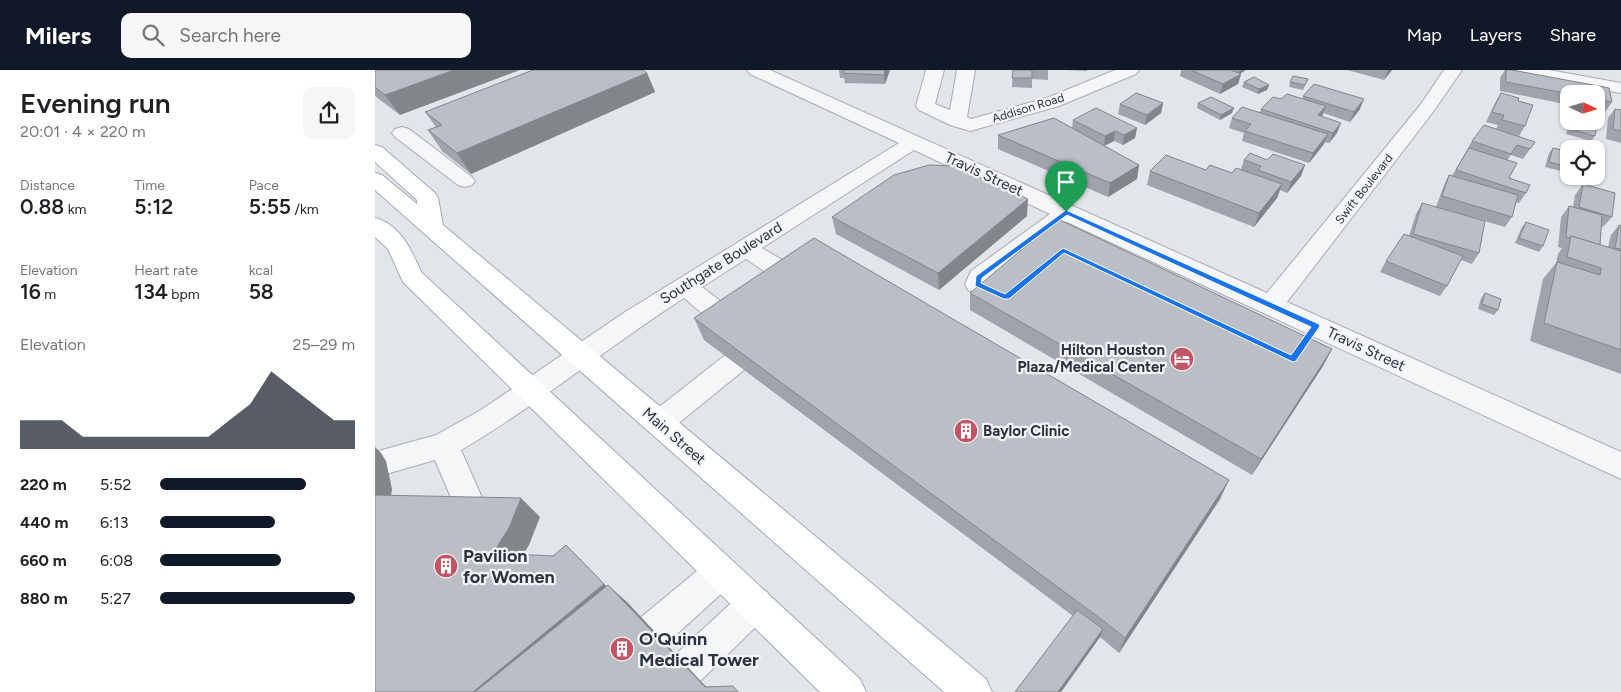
<!DOCTYPE html>
<meta charset="utf-8">
<style>
:root{--surface:#fff;--page:#f6f6f6;--text:#202124;--muted:#757577;--accent:#111827}
body{margin:0;font-family:Figtree,sans-serif;background:var(--page);color:var(--text);height:100vh;display:flex;flex-direction:column;font-size:19px;white-space:nowrap}
*{box-sizing:border-box;margin:0}
p{font-size:16px;color:var(--muted)}
.icon{flex:none;width:28px;height:28px;fill:none;stroke:currentColor;stroke-width:2;stroke-linecap:round;stroke-linejoin:round}
.map{position:relative;flex:1;overflow:hidden}
.details{display:flex;flex-direction:column;background:var(--surface);width:375px}
.details>*{flex:none}
.needle{width:32px;rotate:94deg}
.controls{position:absolute;left:1185px;top:15px;display:grid;gap:10px}
.controls a{display:grid;place-items:center;width:45px;height:45px;border-radius:10px;background:var(--surface);box-shadow:0 1px 4px #0004;font-size:25px}
.pin{position:absolute;display:grid;place-items:center;width:42px;height:42px;color:#fff;margin:-51px -21px;border-radius:50% 50% 50% 0;rotate:-45deg;box-shadow:0 0 5px #0007}
.pin .icon{rotate:45deg}
.round{display:grid;place-items:center;flex:none;width:52px;height:52px;border-radius:10px;background:var(--page)}
.overview{display:flex;align-items:center;justify-content:space-between;height:85px;padding:0 20px}
h1{font-size:28px;font-weight:600;line-height:38px}
.figures{display:grid;grid-template-columns:repeat(3,1fr);gap:8px;height:85px;padding:5px 20px}
.figures div{display:grid;align-content:center}
.figures b{font-size:21px;font-weight:600}
.figures small{font-size:14px;font-weight:400}
.figures p{font-size:14px}
.chart{height:140px;padding:10px 20px}
.chart p{display:flex;justify-content:space-between}
.chart svg{width:100%;height:90px;margin-top:5px;fill:var(--accent);opacity:.7}
ul{padding:0 20px;list-style:none;font-size:16px}
li{display:grid;grid-template-columns:80px 60px 1fr;align-items:center;height:38px}
li i{height:12px;border-radius:6px;background:var(--accent)}
header{display:flex;align-items:center;gap:30px;box-sizing:border-box;height:70px;padding:0 25px;background:var(--accent);color:#fff}
header strong{font-size:24px}
nav{display:flex;gap:28px;margin-inline-start:auto;font-size:18px}
.search{width:350px;height:45px;background:var(--page);display:flex;align-items:center;gap:12px;box-sizing:border-box;padding:0 18px;border-radius:10px;color:var(--muted);font-size:19px}
main{display:flex;flex:1;min-height:0}
.map>svg:first-child{display:block}
</style>
<header>
<strong>Milers</strong>
<div class="search"><svg class="icon" aria-label="search" viewBox="0 0 24 24"><circle cx="10" cy="10" r="6"/><path d="M15 15l6 6"/></svg>Search here</div>
<nav><a>Map</a><a>Layers</a><a>Share</a></nav>
</header>
<main>
<section class="details">
<div class="overview"><div><h1>Evening run</h1><p>20:01 · 4 × 220 m</p></div><a class="round"><svg class="icon" aria-label="share" viewBox="0 0 24 24"><path d="M12 15V3M7 8l5-5 5 5M5 13v7h14v-7"/></svg></a></div>
<div class="figures">
<div><p>Distance</p><b>0.88<small> km</small></b></div>
<div><p>Time</p><b>5:12</b></div>
<div><p>Pace</p><b>5:55<small> /km</small></b></div>
</div>
<div class="figures">
<div><p>Elevation</p><b>16<small> m</small></b></div>
<div><p>Heart rate</p><b>134<small> bpm</small></b></div>
<div><p>kcal</p><b>58</b></div>
</div>
<div class="chart"><p><span>Elevation</span>25–29 m</p>
<svg viewBox="0 0 160 44" preserveAspectRatio="none"><path d="M0 44V30L10 30L20 30L30 38L40 38L50 38L60 38L70 38L80 38L90 38L100 30L110 22L120 6L130 14L140 22L150 30L160 30V44z"/></svg>
</div>
<ul>
<li><b>220 m</b>5:52<i style="width:75%"></i></li>
<li><b>440 m</b>6:13<i style="width:59%"></i></li>
<li><b>660 m</b>6:08<i style="width:62%"></i></li>
<li><b>880 m</b>5:27<i style="width:100%"></i></li>
</ul>
</section>
<div class="map">
<svg width="1246" height="622" viewBox="0 0 1246 622">
<rect width="100%" height="100%" fill="#e2e5e9"/>
<g fill="none" stroke-linecap="round" stroke-linejoin="round">
<g stroke="#a8acb3" stroke-width="2">
<g id="minor">
<path d="M372,0H395L892,223L1046,34L1069,0H1087L1058,42L912,232L1246,382V409L692,152L616,210L647,225L650,231L647,237L638,240L629,237L610,226L593,220L590,214L596,201L675,144L539,80L387,178L426,201L430,207L426,213C407,218 387,199 371,189L327,217L364,245L368,251L364,257C343,264 325,240 309,228C233,277 164,334 86,380L115,446L110,456L99,460L88,456L60,390L11,404L0,400V382L61,365L106,340L250,242L524,73L375,4Z"/>
<polygon points="551,0 569,0 560,34 575,40 582,0 600,0 592,47 596,49 672,28 740,0 764,0 761,4 684,36 595,61 575,55 544,40 541,36"/>
<polygon points="1136,0 1174,0 1246,13 1246,23 1145,5 1139,4"/>
<polygon points="27,57 34,59 97,107 100,111 97,115 90,117 83,115 20,67 17,63 20,59"/>
<polygon points="359,283 369,286 372,293 369,300 294,361 284,365 274,361 270,353 274,345 349,286"/>
<polygon points="346,486 358,491 363,502 358,513 291,574 278,579 265,574 260,561 265,548 334,491"/>
<polygon points="380,517 392,522 397,534 392,546 314,622 268,622 274,609 368,522"/>
</g>
</g>
<g stroke="#a3aab4" stroke-width="2">
<g id="major">
<polygon points="0,75 7,77 60,123 63,128 68,155 611,609 617,622 569,622 0,120 0,103 7,105 42,134 42,130 0,92"/>
<path d="M0,148C25,154 37,181 46,202L485,609L491,622H445L28,212L13,179L0,167Z"/>
</g>
</g>
<use href="#minor" fill="#f5f6f8" fill-rule="evenodd"/>
<use href="#major" fill="#fff" fill-rule="evenodd"/>
</g>
<g fill="#a0a4aa">
<polygon points="0,0 25,45 0,26"/>
<polygon points="464,0 515,0 510,14 470,13 469,8 465,8"/>
<polygon points="638,0 673,0 673,10 657,9 657,18 637,17"/>
<polygon points="690,0 712,0 712,1"/>
<polygon points="806,0 871,0 865,4 866,4 863,14 845,24 805,6"/>
<polygon points="972,0 1017,0 1009,10"/>
<polygon points="1130,0 1137,0 1234,18 1237,32 1230,42 1221,40 1221,24 1194,24 1194,35 1125,21 1125,8"/>
<polygon points="272,3 280,22 96,104 67,81 53,60 61,57 50,42"/>
<polygon points="933,9 928,20 914,17 915,12"/>
<polygon points="869,12 892,20 883,24 867,17"/>
<polygon points="1126,23 1143,31 1150,56 1144,66 1132,62 1160,72 1148,89 1136,85 1132,90 1134,108 1151,123 1144,133 1141,132 1137,147 1130,157 1061,137 1069,115 1074,105 1077,106 1097,71 1121,59 1123,55 1111,52 1120,33"/>
<polygon points="928,26 985,39 975,52 948,43 947,47 962,63 954,73 950,72 949,74 934,93 867,71 869,63 854,58 857,48 885,42 886,39 906,29 927,29"/>
<polygon points="788,33 786,43 770,55 743,44 745,34"/>
<polygon points="823,33 857,43 845,50 822,38"/>
<polygon points="1240,39 1246,40 1246,73 1231,69 1233,48"/>
<polygon points="698,50 762,58 760,68 748,75 739,71 729,76 764,95 762,109 733,127 623,79 623,65 697,58"/>
<polygon points="1196,51 1211,51 1220,66 1216,71 1191,64"/>
<polygon points="1178,78 1194,82 1194,103 1170,97 1174,83"/>
<polygon points="869,90 892,90 930,95 926,106 912,123 905,120 902,128 879,157 772,115 775,101 831,100 857,103 866,99"/>
<polygon points="1208,114 1237,147 1228,157 1226,157 1225,175 1233,177 1236,165 1244,155 1246,156 1246,304 1155,271 1168,209 1181,193 1183,184 1187,178 1183,177 1186,147 1194,136 1198,137 1200,125"/>
<polygon points="1047,133 1104,183 1097,194 1086,190 1072,216 1065,226 1005,202 1011,191 1034,166 1041,144"/>
<polygon points="652,146 564,220 461,164 457,147"/>
<polygon points="1151,152 1168,176 1164,182 1140,173 1147,157"/>
<polygon points="595,223 957,279 948,296 877,405 595,240"/>
<polygon points="1110,223 1123,240 1119,245 1103,239 1106,228"/>
<polygon points="319,248 845,429 744,583 725,567 686,622 640,622 698,546 329,270"/>
</g>
<g fill="#82868b">
<polygon points="79,0 145,0 25,45 10,25"/>
<polygon points="510,0 515,0 510,14 509,5"/>
<polygon points="865,0 871,0 864,4"/>
<polygon points="1013,0 1017,0 1009,10 1013,1"/>
<polygon points="272,3 280,22 96,104 82,83"/>
<polygon points="866,4 863,14 845,24 848,14"/>
<polygon points="894,15 892,20 883,24 884,19"/>
<polygon points="989,29 985,39 975,52 979,42"/>
<polygon points="788,33 786,43 770,55 772,45"/>
<polygon points="951,36 947,46 939,55 943,45"/>
<polygon points="859,38 857,43 845,50 846,45"/>
<polygon points="966,53 962,63 954,73 958,63"/>
<polygon points="762,58 760,68 748,75 749,65"/>
<polygon points="740,61 739,71 729,76 730,66"/>
<polygon points="953,64 949,74 934,93 938,83"/>
<polygon points="764,95 762,109 733,127 735,113"/>
<polygon points="930,95 926,106 912,123 916,112"/>
<polygon points="907,114 902,128 879,157 884,143"/>
<polygon points="653,129 652,146 564,220 563,203"/>
<polygon points="957,279 948,296 877,405 886,389"/>
<polygon points="0,377 6,383 11,391 17,419 14,444 0,433"/>
<polygon points="854,410 845,429 744,583 750,568"/>
<polygon points="146,428 165,447 154,475 139,500 118,483"/>
<polygon points="191,475 246,531 138,622 98,622"/>
<polygon points="233,515 253,533 336,622 330,617"/>
<polygon points="728,559 725,567 686,622 683,622"/>
</g>
<g fill="#babfc6" stroke="#82868b">
<polygon points="0,0 79,0 10,25 0,17"/>
<polygon points="158,0 268,0 272,3 82,83 53,60 67,55 50,42"/>
<polygon points="469,0 510,0 509,5 468,3"/>
<polygon points="638,0 657,0 657,8 637,8"/>
<polygon points="816,0 856,0 866,4 848,14"/>
<polygon points="1131,0 1137,0 1234,18 1237,32 1221,29 1221,24 1195,24 1131,12"/>
<polygon points="918,6 933,9 930,15 915,12"/>
<polygon points="879,7 894,15 884,19 869,12"/>
<polygon points="939,14 989,29 979,42 928,26"/>
<polygon points="761,23 788,33 772,45 745,34"/>
<polygon points="1126,23 1144,28 1143,31 1158,35 1150,56 1127,50 1129,45 1117,42"/>
<polygon points="912,24 951,36 943,45 966,53 958,63 886,39 898,27 906,29"/>
<polygon points="836,27 859,38 846,45 823,33"/>
<polygon points="867,37 953,64 938,83 870,61 876,54 857,48"/>
<polygon points="721,38 762,58 749,65 740,61 730,66 698,50"/>
<polygon points="1240,39 1246,40 1246,61 1238,59"/>
<polygon points="679,48 764,95 735,113 623,65"/>
<polygon points="1197,51 1211,51 1222,54 1220,66 1195,59"/>
<polygon points="1109,55 1160,72 1155,79 1142,75 1136,84 1097,71"/>
<polygon points="1094,78 1142,93 1134,108 1155,115 1151,123 1081,100"/>
<polygon points="1178,78 1194,82 1194,97 1174,92"/>
<polygon points="875,83 892,90 898,84 930,95 916,112 883,100 886,96 869,90"/>
<polygon points="791,85 831,100 835,95 857,103 861,98 907,114 884,143 775,101"/>
<polygon points="554,95 580,96 653,129 563,203 457,147 519,105"/>
<polygon points="1074,105 1143,125 1137,147 1067,126"/>
<polygon points="1208,114 1240,123 1237,147 1204,137"/>
<polygon points="1047,133 1110,151 1104,183 1038,164"/>
<polygon points="1194,136 1227,145 1225,175 1196,166 1195,168 1191,167"/>
<polygon points="683,149 957,279 886,389 595,223"/>
<polygon points="1151,152 1174,160 1168,176 1144,168"/>
<polygon points="1244,155 1246,156 1246,179 1240,178"/>
<polygon points="1029,164 1088,186 1072,216 1011,191"/>
<polygon points="1196,166 1246,181 1246,280 1169,253 1182,192 1225,205 1226,198 1192,187"/>
<polygon points="439,168 854,410 750,568 730,552 319,248"/>
<polygon points="1110,223 1126,229 1123,240 1107,234"/>
<polygon points="0,425 146,428 134,458 118,483 178,486 191,475 229,514 98,622 0,622"/>
<polygon points="233,515 330,617 358,616 363,622 100,622"/>
<polygon points="702,540 728,559 683,622 640,622"/>
</g>
<path fill="#1a73e8" stroke="#fff" fill-rule="evenodd" d="M691,140L944,254L945,256L921,291L918,292L689,183L634,229H629L600,216L601,206ZM692,145L936,257L916,285L688,178L630,224L606,213L607,208Z"/>
<defs>
<g id="hotel-disc" transform="scale(1.25)"><circle r="9.5" fill="#c15566" stroke="#f2f4f7"/><path d="M-6-4.5h1.5V1H6V5H4.5V3h-9V5H-6ZM-4 0a1.8 1.8 0 1 1 3.6 0ZM.5 0V-2.5h3Q6-2.5 6 0Z" fill="#fff"/></g>
<g id="building-disc" transform="scale(1.25)"><circle r="9.5" fill="#c15566" stroke="#f2f4f7"/><path d="M-4-6H4V6H1V3H-1V6H-4ZM-2.5-4.3h1.7v1.8h-1.7ZM.8-4.3h1.7v1.8H.8ZM-2.5-1h1.7V.8h-1.7ZM.8-1h1.7V.8H.8Z" fill="#fff"/></g>
</defs>
<g fill-rule="evenodd">
<use href="#hotel-disc" x="807" y="289"/>
<use href="#building-disc" x="591" y="361"/>
<use href="#building-disc" x="71" y="496"/>
<use href="#building-disc" x="247" y="579"/>
</g>
<g text-anchor="middle" dominant-baseline="central" stroke-width="4.5" stroke-linejoin="round" paint-order="stroke">
<g font-size="12" fill="#2c3340" stroke="#f2f4f7">
<text transform="translate(653 38) rotate(-17)">Addison Road</text>
<text transform="translate(989 119) rotate(-52)">Swift Boulevard</text>
</g>
<g font-size="15" fill="#2c3340" stroke="#f2f4f7">
<text transform="translate(609 104) rotate(25)">Travis Street</text>
<text transform="translate(346 193) rotate(-32)">Southgate Boulevard</text>
<text transform="translate(991 279) rotate(25)">Travis Street</text>
<text transform="translate(299 366) rotate(41)">Main Street</text>
</g>
<g font-size="15" font-weight="bold" fill="#2c3340" stroke="#f2f4f7" text-anchor="end">
<text x="790" y="280">Hilton Houston<tspan x="790" dy="17">Plaza/Medical Center</tspan></text>
<text x="608" y="361" text-anchor="start">Baylor Clinic</text>
</g>
<g font-size="18" font-weight="bold" fill="#2c3340" stroke="#f2f4f7" text-anchor="start">
<text x="88" y="486">Pavilion<tspan x="88" dy="21">for Women</tspan></text>
<text x="264" y="569">O'Quinn<tspan x="264" dy="21">Medical Tower</tspan></text>
</g>
</g>
</svg>
<div class="controls">
<a><svg class="needle" viewBox="-14 -14 28 28"><path d="M0-13l5 13h-10z" fill="#e53935"/><path d="M0 13l5-13h-10z" fill="#757577"/></svg></a>
<a><svg class="icon" aria-label="locate" viewBox="0 0 24 24"><circle cx="12" cy="12" r="6"/><path d="M12 2v4M12 18v4M2 12h4M18 12h4"/></svg></a>
</div>
<div class="pin" style="left:691px;top:142px;background:#1e9e55"><svg class="icon" aria-label="arrive" viewBox="0 0 24 24"><path d="M6 21V4h12l-3 4 3 4H6"/></svg></div>
</div>
</main>
